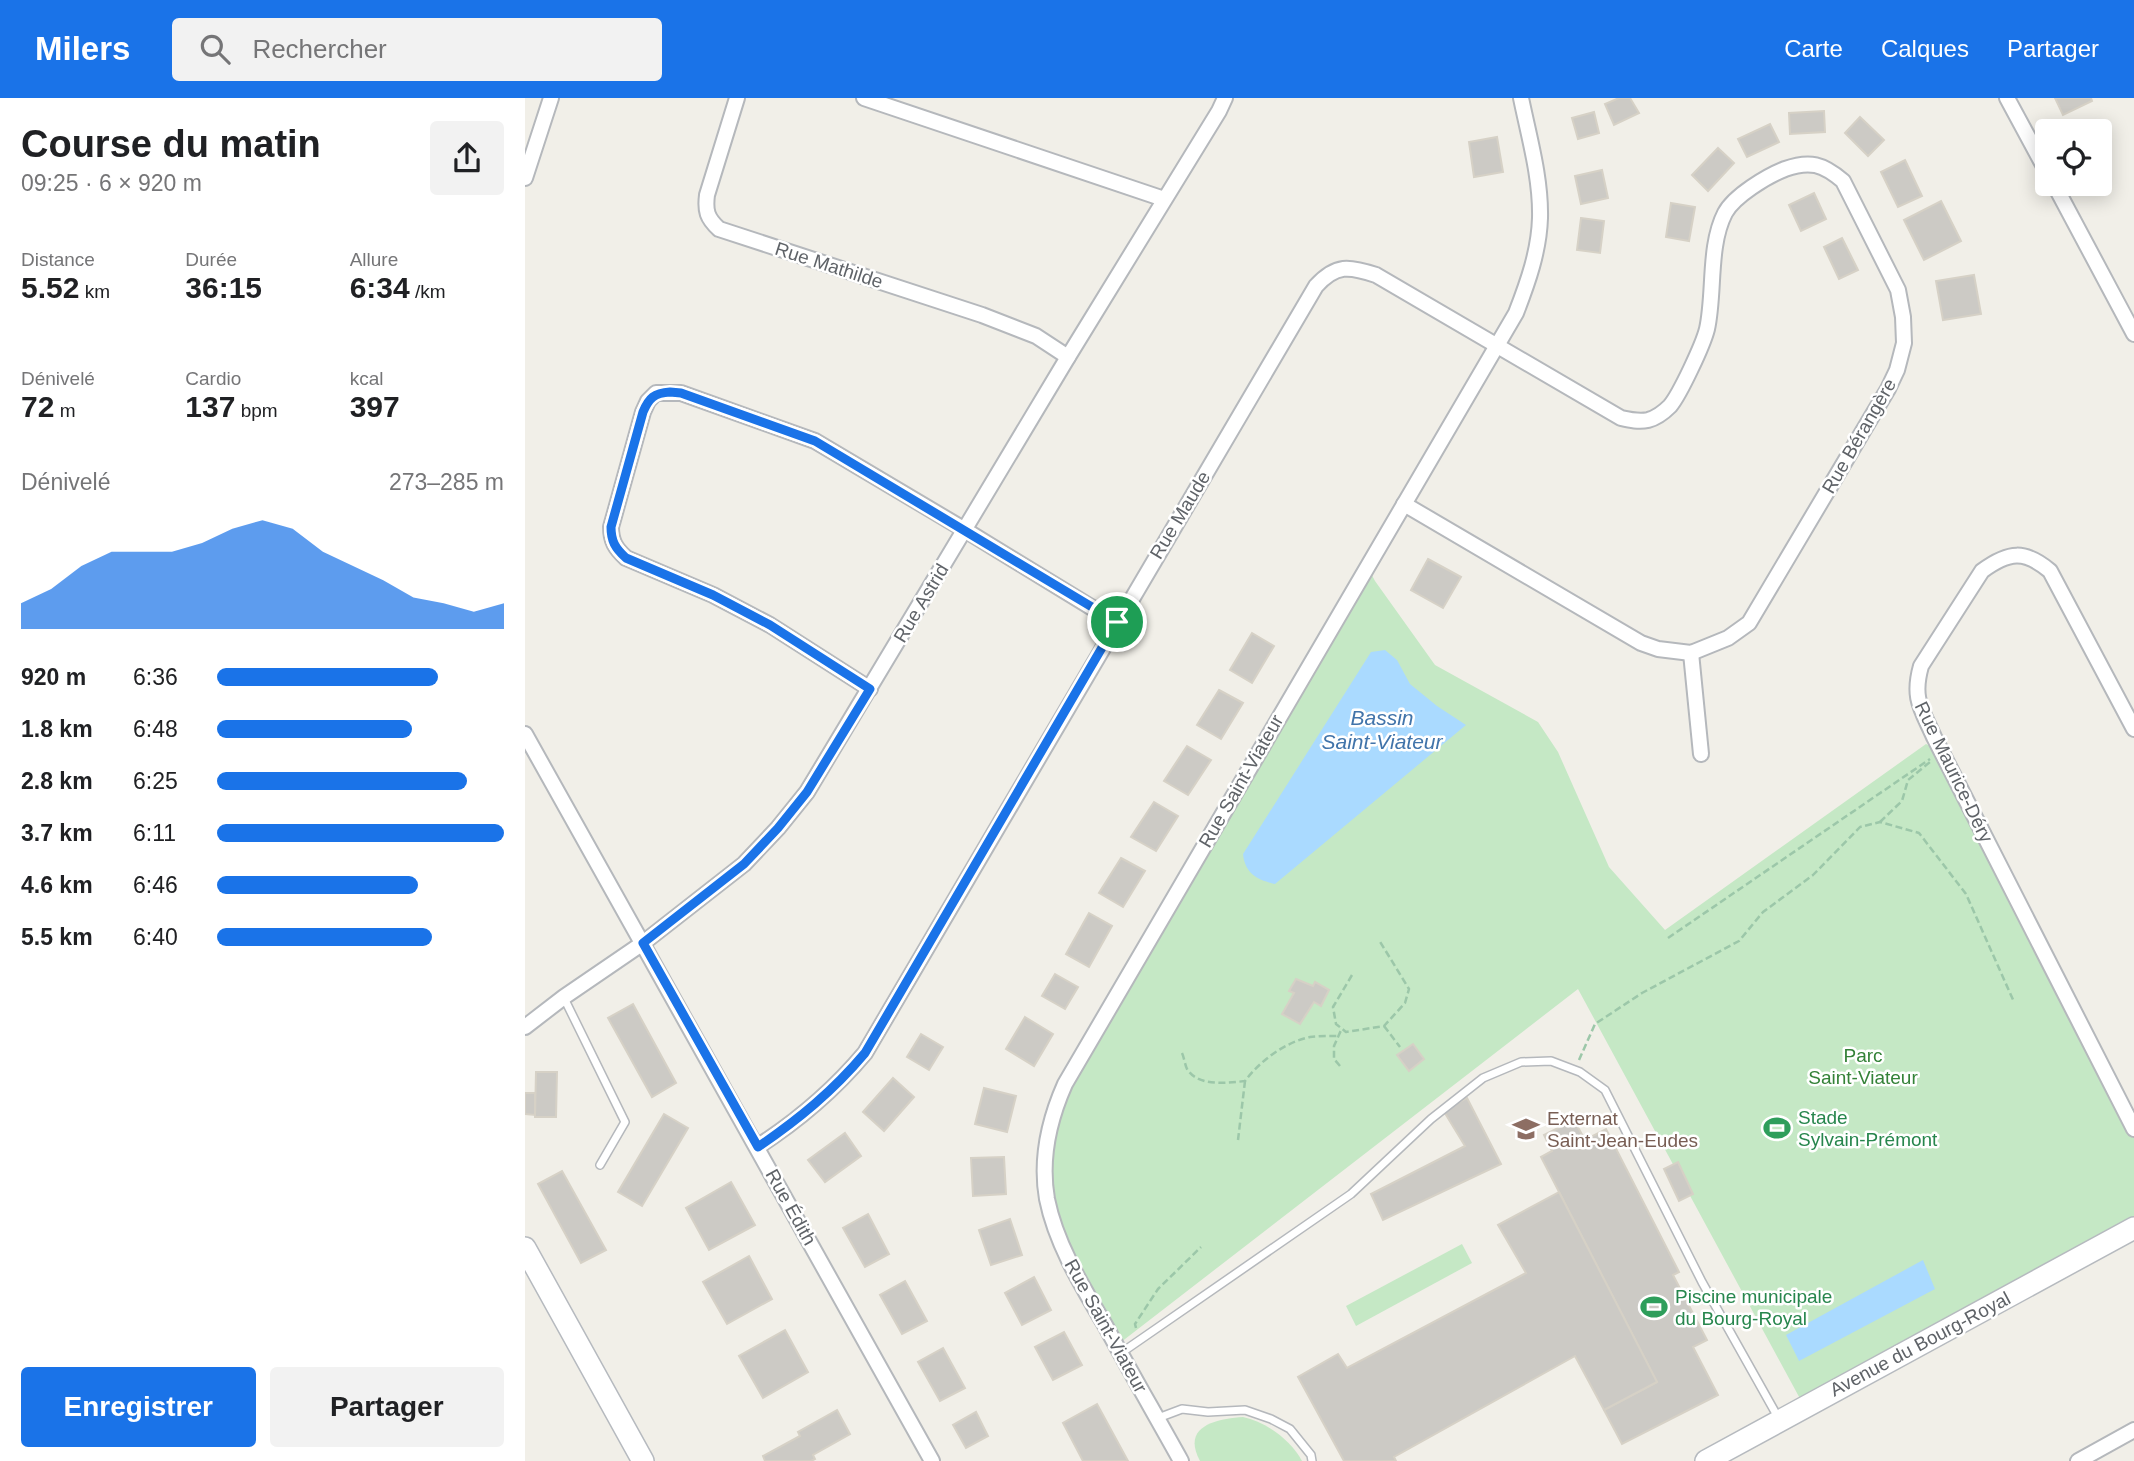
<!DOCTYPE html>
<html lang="fr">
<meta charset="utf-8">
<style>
:root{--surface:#fff;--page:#f2f2f2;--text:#202124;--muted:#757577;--accent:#1a73e8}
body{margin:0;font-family:Arial,sans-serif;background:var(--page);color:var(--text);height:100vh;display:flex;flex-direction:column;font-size:26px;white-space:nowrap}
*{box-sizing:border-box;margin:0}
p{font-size:23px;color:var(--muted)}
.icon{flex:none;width:38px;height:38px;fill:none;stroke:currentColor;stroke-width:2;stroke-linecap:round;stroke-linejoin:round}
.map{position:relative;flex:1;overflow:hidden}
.side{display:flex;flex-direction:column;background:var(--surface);width:525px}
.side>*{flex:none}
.tools{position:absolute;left:1510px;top:21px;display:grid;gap:14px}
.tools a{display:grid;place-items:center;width:77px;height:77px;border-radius:7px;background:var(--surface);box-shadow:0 4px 18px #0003;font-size:35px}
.pin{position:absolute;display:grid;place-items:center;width:60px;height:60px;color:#fff;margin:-30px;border:4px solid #fff;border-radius:50%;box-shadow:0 2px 7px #0007}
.round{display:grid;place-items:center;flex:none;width:74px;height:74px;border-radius:7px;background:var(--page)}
.headline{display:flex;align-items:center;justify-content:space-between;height:119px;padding:0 21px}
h1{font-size:38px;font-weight:700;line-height:52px}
.figures{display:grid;grid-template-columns:repeat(3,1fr);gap:10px;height:119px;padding:7px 21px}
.figures div{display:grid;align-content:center}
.figures b{font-size:30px;font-weight:700}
.figures small{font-size:19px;font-weight:400}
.figures p{font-size:19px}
.chart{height:196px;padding:14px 21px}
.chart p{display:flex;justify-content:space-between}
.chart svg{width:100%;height:126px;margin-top:7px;fill:var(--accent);opacity:.7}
.primary-button{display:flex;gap:14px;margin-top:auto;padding:14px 21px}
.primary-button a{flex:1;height:80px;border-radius:7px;background:var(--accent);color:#fff;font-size:28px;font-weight:700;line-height:80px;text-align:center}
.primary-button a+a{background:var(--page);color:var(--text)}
ul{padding:0 21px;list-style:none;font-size:23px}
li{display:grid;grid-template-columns:112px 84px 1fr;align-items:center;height:52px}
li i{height:18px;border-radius:9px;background:var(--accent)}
header{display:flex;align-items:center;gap:42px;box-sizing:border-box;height:98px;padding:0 35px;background:var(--accent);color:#fff}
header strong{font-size:33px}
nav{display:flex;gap:38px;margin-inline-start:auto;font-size:24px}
.search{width:490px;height:63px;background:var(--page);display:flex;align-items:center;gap:18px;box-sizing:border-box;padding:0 24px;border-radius:7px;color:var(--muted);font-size:26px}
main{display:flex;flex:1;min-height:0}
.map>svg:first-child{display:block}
</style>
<header>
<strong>Milers</strong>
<div class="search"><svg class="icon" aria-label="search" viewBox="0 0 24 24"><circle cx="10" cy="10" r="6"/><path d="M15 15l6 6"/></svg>Rechercher</div>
<nav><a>Carte</a><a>Calques</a><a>Partager</a></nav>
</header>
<main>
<section class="side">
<div class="headline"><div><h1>Course du matin</h1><p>09:25 · 6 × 920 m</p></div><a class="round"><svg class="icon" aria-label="share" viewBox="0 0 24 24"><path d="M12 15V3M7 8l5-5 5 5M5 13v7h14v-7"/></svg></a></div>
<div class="figures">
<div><p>Distance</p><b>5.52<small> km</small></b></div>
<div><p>Durée</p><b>36:15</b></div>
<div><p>Allure</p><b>6:34<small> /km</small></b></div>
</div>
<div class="figures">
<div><p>Dénivelé</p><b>72<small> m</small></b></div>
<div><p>Cardio</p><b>137<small> bpm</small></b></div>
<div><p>kcal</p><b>397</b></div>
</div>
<div class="chart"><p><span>Dénivelé</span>273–285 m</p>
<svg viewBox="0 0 160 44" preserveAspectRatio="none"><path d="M0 44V35L10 30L20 22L30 17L40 17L50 17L60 14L70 9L80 6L90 9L100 17L110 22L120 27L130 33L140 35L150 38L160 35V44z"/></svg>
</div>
<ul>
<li><b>920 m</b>6:36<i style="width:77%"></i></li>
<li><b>1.8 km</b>6:48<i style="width:68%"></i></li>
<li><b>2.8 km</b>6:25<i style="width:87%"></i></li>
<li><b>3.7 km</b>6:11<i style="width:100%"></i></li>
<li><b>4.6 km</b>6:46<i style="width:70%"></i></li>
<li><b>5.5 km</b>6:40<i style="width:75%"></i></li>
</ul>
<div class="primary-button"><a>Enregistrer</a><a>Partager</a></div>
</section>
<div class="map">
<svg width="1609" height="1363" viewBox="0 0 1609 1363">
<rect width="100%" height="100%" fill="#f1efe8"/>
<g fill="#c5e8c5">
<polygon points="842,468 850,483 910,567 1013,624 1033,654 1084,769 1140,832 1401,646 1416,654 1609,1031 1609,1130 1279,1308 1053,891 591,1248 522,1101 526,1022"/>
<polygon points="937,1146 947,1165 831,1228 821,1208"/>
<path d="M718,1319C741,1324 766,1342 777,1363H675C656,1328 691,1321 718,1319Z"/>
</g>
<g fill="#aadaff">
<path d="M860,552L872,562L885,586L912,608L941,627L750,786C733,782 720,776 718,756L846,554Z"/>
<polygon points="1398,1162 1410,1191 1274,1263 1261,1237"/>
</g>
<g fill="#cccac5" stroke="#d6d1c6" stroke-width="2">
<polygon points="1094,0 1105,0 1114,15 1089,27 1080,6"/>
<polygon points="1530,0 1566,0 1567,3 1538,17"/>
<polygon points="1299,13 1300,34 1265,36 1264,15"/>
<polygon points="1069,14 1074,35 1053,41 1047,20"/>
<polygon points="1335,19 1359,42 1343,58 1320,35"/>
<polygon points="1245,26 1254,44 1222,59 1213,41"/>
<polygon points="972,39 978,74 949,79 944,44"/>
<polygon points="1193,50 1209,65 1183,93 1167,77"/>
<polygon points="1380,62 1397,98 1373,109 1356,74"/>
<polygon points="1077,72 1083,100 1056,106 1050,78"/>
<polygon points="1289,95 1301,121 1276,133 1264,107"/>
<polygon points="1416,103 1436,143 1399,162 1379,122"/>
<polygon points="1146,105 1170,109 1164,143 1141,139"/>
<polygon points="1056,120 1079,123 1075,155 1052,152"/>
<polygon points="1317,140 1333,172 1314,181 1299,149"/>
<polygon points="1449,177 1456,216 1418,222 1411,183"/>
<polygon points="903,461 936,479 918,510 886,492"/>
<polygon points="727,535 749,548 727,585 705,572"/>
<polygon points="694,592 718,605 696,641 672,627"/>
<polygon points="662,648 686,662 663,697 639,683"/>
<polygon points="629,704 653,718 631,753 606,739"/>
<polygon points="596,760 620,773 598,809 574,795"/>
<polygon points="564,815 587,828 564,869 541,856"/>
<polygon points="530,876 553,889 540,911 517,898"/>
<polygon points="771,881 788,888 790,884 804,892 796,908 789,904 775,926 757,916 769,895 764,893"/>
<polygon points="108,906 151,985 127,999 83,920"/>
<polygon points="500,919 528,936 509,968 481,951"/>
<polygon points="396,936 418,949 404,972 382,959"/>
<polygon points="888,946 899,961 884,973 872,957"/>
<polygon points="11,974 32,974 31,1019 10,1019"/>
<polygon points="368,980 389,999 359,1033 338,1014"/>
<polygon points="459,990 491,998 482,1034 450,1026"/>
<polygon points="0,995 10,995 10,1017 0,1016"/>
<polygon points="942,1000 976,1066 858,1122 846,1096 940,1048 918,1012"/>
<polygon points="139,1016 163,1030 117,1108 93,1094"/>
<polygon points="1049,1022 1060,1042 1081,1031 1154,1174 1148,1177 1182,1242 1168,1249 1193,1297 1097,1346 1079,1312 1132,1284 1016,1059 1027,1053 1019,1037"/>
<polygon points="320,1035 336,1058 300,1084 283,1062"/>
<polygon points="479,1059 481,1096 448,1098 446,1060"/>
<polygon points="1153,1064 1168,1096 1154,1103 1139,1071"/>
<polygon points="37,1073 81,1152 56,1165 13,1086"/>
<polygon points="206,1084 230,1127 184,1152 161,1110"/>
<polygon points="1034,1094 1132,1284 1079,1312 1050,1258 869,1359 871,1363 819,1363 773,1279 813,1256 822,1270 1001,1175 973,1127"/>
<polygon points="343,1116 364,1156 340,1169 318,1130"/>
<polygon points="485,1121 497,1157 466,1167 454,1132"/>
<polygon points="224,1158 247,1201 202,1226 178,1184"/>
<polygon points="509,1179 526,1212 497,1227 480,1195"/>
<polygon points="380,1183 402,1223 377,1236 355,1197"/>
<polygon points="260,1232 283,1274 238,1300 214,1258"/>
<polygon points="539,1234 557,1267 528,1282 510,1249"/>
<polygon points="418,1250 440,1290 415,1303 393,1264"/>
<polygon points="572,1306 603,1363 558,1363 538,1325"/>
<polygon points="312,1312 325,1336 288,1357 290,1361 286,1363 240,1363 238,1358 275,1338 273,1334"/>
<polygon points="451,1314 463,1338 441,1350 428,1327"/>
</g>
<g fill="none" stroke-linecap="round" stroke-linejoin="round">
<g stroke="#b5b8bc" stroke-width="10">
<g id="service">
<polyline points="39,900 100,1024 75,1067"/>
<polyline points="596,1255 826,1096 906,1021 958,980 996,964 1026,963 1055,974 1080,992 1177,1184 1254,1321"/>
<polyline points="633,1320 657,1311 683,1314 720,1312 746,1321 765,1331 786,1357 787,1363"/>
</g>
</g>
<g stroke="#b5b8bc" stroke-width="18">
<g id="minor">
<path d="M212,0L182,97C180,113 182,120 194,131L457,217L511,238L543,259"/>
<polyline points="339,0 639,101"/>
<polyline points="1482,0 1522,74"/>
<polyline points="0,80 26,0"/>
<polyline points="1529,86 1609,236"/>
<polyline points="1166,555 1176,656"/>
<path d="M345,591L245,527L188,497L101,460C90,450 86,443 86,429L118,314L123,303L131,295H156L290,343L440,432L592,525"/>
<path d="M1609,631L1525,473C1500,452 1484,453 1457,473L1396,568C1387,600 1396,610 1409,639L1609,1031"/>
<polyline points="0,636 407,1363"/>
<polyline points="0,929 39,899 118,845 219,766 253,730 282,694 543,259 694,13 700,0"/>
<path d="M232,1049C274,1022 308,993 340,955L791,188C811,166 824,168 851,177L1096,320C1105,322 1114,324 1123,322C1131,320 1139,314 1145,308C1155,296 1178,247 1182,231C1190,195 1183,148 1200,115C1209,98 1242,78 1260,71C1285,62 1298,66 1318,83L1373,192L1378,219L1379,245L1372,272L1363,291L1224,525L1203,540L1166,555L1133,551L1116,545L879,406"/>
<path d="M656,1363C631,1318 605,1273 580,1227C557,1188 531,1146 522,1101C515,1061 524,1022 540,986L991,215C1003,184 1014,153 1015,120C1016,80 1004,39 996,0"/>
<polyline points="1553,1363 1609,1332"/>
</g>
</g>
<g stroke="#b6babf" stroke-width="24">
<g id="secondary">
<polyline points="0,1150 118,1363"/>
<polyline points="1181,1363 1609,1130"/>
</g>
</g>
<g stroke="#9cc7a9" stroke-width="2.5" stroke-dasharray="7 3.5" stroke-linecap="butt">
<polyline points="1355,724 1377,703 1383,682 1405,664"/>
<polyline points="1143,840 1405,661"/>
<polyline points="827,877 808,909 811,926 821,934 859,928 880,905 884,891 854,842"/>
<polyline points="859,928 875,949"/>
<path d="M657,955C659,959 660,967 662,971C673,989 702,985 720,983C735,963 760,944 785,939C794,938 804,938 813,938"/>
<polyline points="1054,962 1070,926 1117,895 1214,843 1238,814 1288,777 1335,729 1355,724 1394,735 1441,796 1489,904"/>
<polyline points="815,968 809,961 809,948 817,930"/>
<polyline points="713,1042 720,983"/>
<polyline points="611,1230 610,1226 633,1191 676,1149"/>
</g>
<use href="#service" stroke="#fff" stroke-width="7"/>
<use href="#minor" stroke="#fff" stroke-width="14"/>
<use href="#secondary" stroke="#fff" stroke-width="21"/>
</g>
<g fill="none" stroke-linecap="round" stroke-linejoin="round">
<g stroke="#fff" stroke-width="14">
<path id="route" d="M145,294L156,295L290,343L592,524L340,955C308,993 274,1021 233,1049L118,845L219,766L253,730L282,694L345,591L245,527L188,497L101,460C90,450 86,443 86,429L118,314C124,300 129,295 145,294Z"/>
</g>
<use href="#route" stroke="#1a73e8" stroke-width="9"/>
</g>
<defs>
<g id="stadium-bare" transform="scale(2.1)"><path d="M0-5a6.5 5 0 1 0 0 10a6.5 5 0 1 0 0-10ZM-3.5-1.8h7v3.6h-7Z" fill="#2e9e5b" stroke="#fff" stroke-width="2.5" paint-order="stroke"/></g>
<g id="school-bare" transform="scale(2.1)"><path d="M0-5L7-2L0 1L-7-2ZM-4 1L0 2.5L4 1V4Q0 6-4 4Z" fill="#8d6e63" stroke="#fff" stroke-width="2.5" paint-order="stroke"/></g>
</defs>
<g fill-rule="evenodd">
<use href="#stadium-bare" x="1252" y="1030"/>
<use href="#school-bare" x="1001" y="1031"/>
<use href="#stadium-bare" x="1129" y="1209"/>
</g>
<g text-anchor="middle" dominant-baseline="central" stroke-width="5" stroke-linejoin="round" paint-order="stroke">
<g font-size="19" fill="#5f6368" stroke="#fff">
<text transform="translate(304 167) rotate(18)">Rue Mathilde</text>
<text transform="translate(1334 338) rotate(-60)">Rue Bérangère</text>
<text transform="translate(655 417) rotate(-59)">Rue Maude</text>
<text transform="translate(396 505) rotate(-59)">Rue Astrid</text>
<text transform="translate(1429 674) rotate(64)">Rue Maurice-Déry</text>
<text transform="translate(716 683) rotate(-60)">Rue Saint-Viateur</text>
<text transform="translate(266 1109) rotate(61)">Rue Édith</text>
<text transform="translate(581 1228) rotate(61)">Rue Saint-Viateur</text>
<text transform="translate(1395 1246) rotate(-28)">Avenue du Bourg-Royal</text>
</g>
<g font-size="19" fill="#348238" stroke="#fff">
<text x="1338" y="957">Parc<tspan x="1338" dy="22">Saint-Viateur</tspan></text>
</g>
<g font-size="19" fill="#27864d" stroke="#fff" text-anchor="start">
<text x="1273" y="1019">Stade<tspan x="1273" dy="22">Sylvain-Prémont</tspan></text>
<text x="1150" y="1198">Piscine municipale<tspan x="1150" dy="22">du Bourg-Royal</tspan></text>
</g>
<g font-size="19" fill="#785e54" stroke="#fff" text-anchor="start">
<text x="1022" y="1020">Externat<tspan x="1022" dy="22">Saint-Jean-Eudes</tspan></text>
</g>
<g font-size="21" font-style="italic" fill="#4174aa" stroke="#fff">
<text x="857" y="619">Bassin<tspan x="857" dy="24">Saint-Viateur</tspan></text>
</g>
</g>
</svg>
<div class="tools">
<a><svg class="icon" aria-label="locate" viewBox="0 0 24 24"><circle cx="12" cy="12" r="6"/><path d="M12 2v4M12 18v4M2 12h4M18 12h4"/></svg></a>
</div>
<div class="pin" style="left:592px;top:524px;background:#1e9e55"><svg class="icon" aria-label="arrive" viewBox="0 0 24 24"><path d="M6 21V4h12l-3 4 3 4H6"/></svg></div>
</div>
</main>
